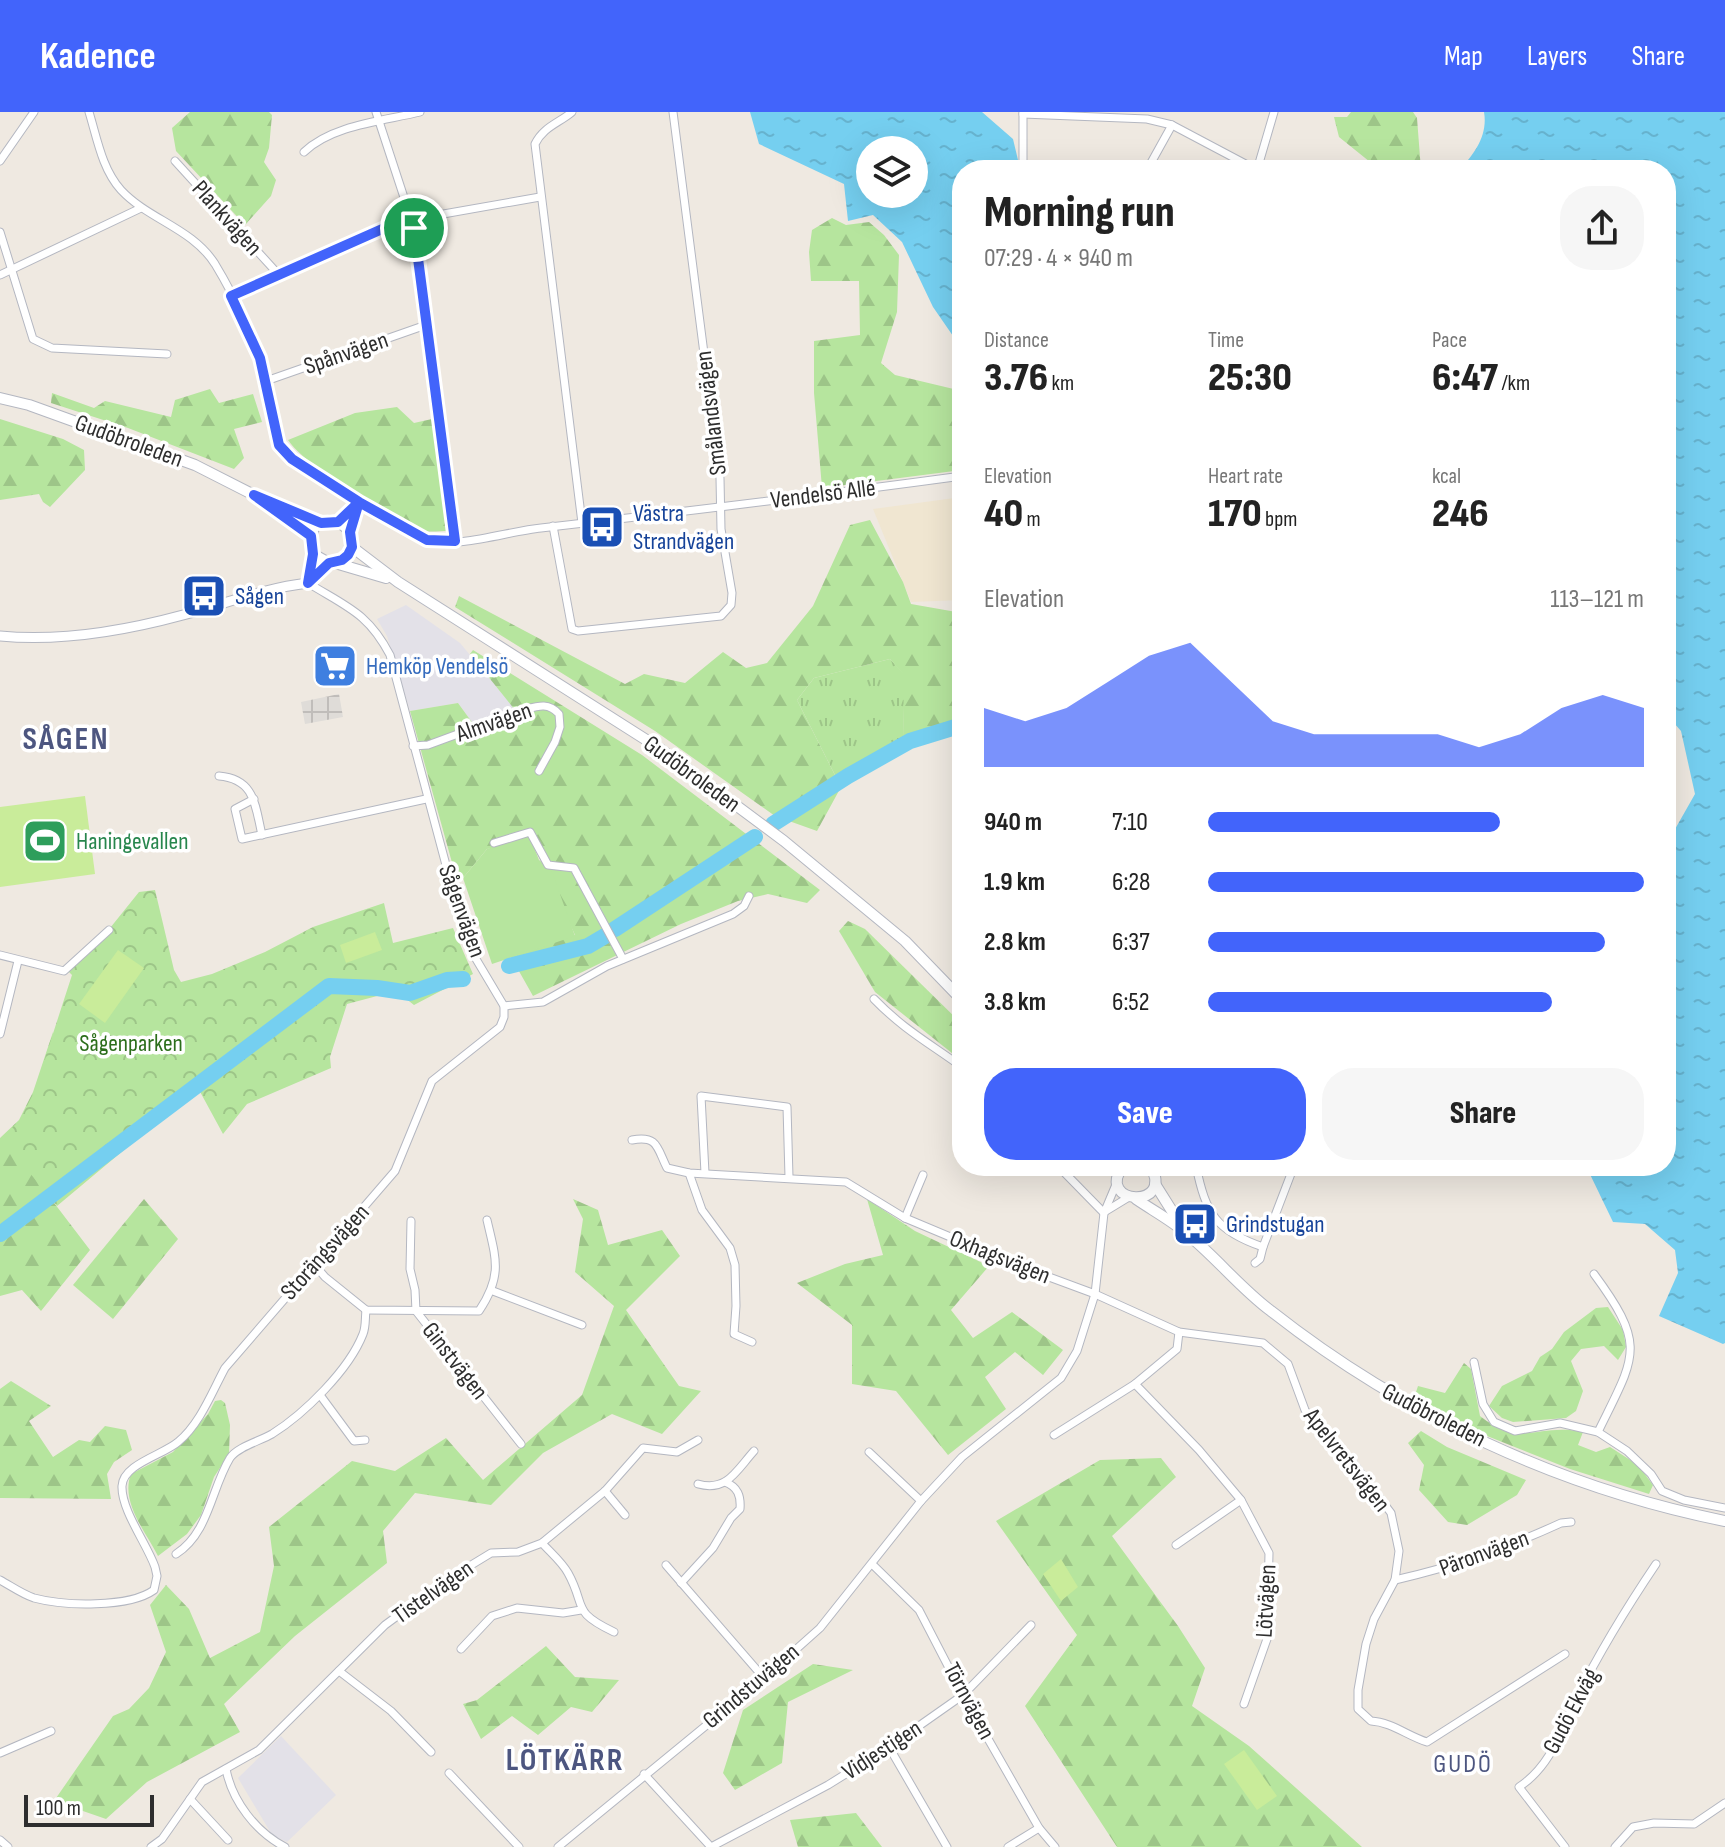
<!DOCTYPE html>
<meta charset="utf-8">
<style>
:root{--surface:#fff;--page:#f6f6f6;--text:#222;--muted:#767676;--accent:#4264fb}
body{margin:0;font-family:"Sofia Sans Condensed",sans-serif;background:var(--page);color:var(--text);height:100vh;display:flex;flex-direction:column;font-size:30px;white-space:nowrap}
*{box-sizing:border-box;margin:0}
p{font-size:26px;color:var(--muted)}
.icon{flex:none;width:44px;height:44px;fill:none;stroke:currentColor;stroke-width:2;stroke-linecap:round;stroke-linejoin:round}
.map{position:relative;flex:1;overflow:hidden}
.details{position:absolute;left:952px;top:48px;width:724px;height:1016px;display:flex;flex-direction:column;background:var(--surface);border-radius:32px;box-shadow:0 8px 32px #0002}
.details>*{flex:none}
.tools{position:absolute;left:856px;top:24px;display:grid;gap:16px}
.tools a{display:grid;place-items:center;width:72px;height:72px;border-radius:50%;background:var(--surface);box-shadow:0 8px 32px #0002;font-size:40px}
.scale{position:absolute;left:24px;bottom:20px;width:130px;box-sizing:border-box;padding-left:8px;border:4px solid #2e2e2e;border-top:0;font-size:22px;line-height:28px;white-space:nowrap;color:#2e2e2e;-webkit-text-stroke:6px #fff;paint-order:stroke}
.pin{position:absolute;display:grid;place-items:center;width:68px;height:68px;color:#fff;margin:-34px;border:4px solid #fff;border-radius:50%;box-shadow:0 2px 8px #0007}
.round{display:grid;place-items:center;flex:none;width:84px;height:84px;border-radius:32px;background:var(--page)}
.head{display:flex;align-items:center;justify-content:space-between;height:136px;padding:0 32px}
h1{font-size:44px;font-weight:800;line-height:60px}
.stats{display:grid;grid-template-columns:repeat(3,1fr);gap:12px;height:136px;padding:8px 32px}
.stats div{display:grid;align-content:center}
.stats b{font-size:40px;font-weight:800}
.stats small{font-size:22px;font-weight:400}
.stats p{font-size:22px}
.chart{height:224px;padding:16px 32px}
.chart p{display:flex;justify-content:space-between}
.chart svg{width:100%;height:144px;margin-top:8px;fill:var(--accent);opacity:.7}
.button{display:flex;gap:16px;margin-top:auto;padding:16px 32px}
.button a{flex:1;height:92px;border-radius:32px;background:var(--accent);color:#fff;font-size:32px;font-weight:800;line-height:92px;text-align:center}
.button a+a{background:var(--page);color:var(--text)}
ul{padding:0 32px;list-style:none;font-size:26px}
li{display:grid;grid-template-columns:128px 96px 1fr;align-items:center;height:60px}
li i{height:20px;border-radius:10px;background:var(--accent)}
header{display:flex;align-items:center;gap:48px;box-sizing:border-box;height:112px;padding:0 40px;background:var(--accent);color:#fff}
header strong{font-size:38px}
nav{display:flex;gap:44px;margin-inline-start:auto;font-size:28px}
.map>svg:first-child{display:block}
</style>
<header>
<strong>Kadence</strong>
<nav><a>Map</a><a>Layers</a><a>Share</a></nav>
</header>
<div class="map">
<svg width="1725" height="1735" viewBox="0 0 1725 1735">
<defs>
<pattern id="grass-tufts" width="24" height="20" patternUnits="userSpaceOnUse" patternTransform="scale(2)"><rect width="24" height="20" fill="#b6e59e"/><path d="M3 7l-1-3M5 7V3M7 7l1-3M15 17l-1-3M17 17v-4M19 17l1-3" fill="none" stroke="#9dc588"/></pattern>
<pattern id="forest-firs" width="22" height="20" patternUnits="userSpaceOnUse" patternTransform="scale(2)"><rect width="22" height="20" fill="#b6e59e"/><path d="M5 1l3.5 6h-7zM16 11l3.5 6h-7z" fill="#9dc588"/></pattern>
<pattern id="park-crowns" width="20" height="18" patternUnits="userSpaceOnUse" patternTransform="scale(2)"><rect width="20" height="18" fill="#b6e59e"/><path d="M2 6a3 3 0 1 1 6 0M12 15a3 3 0 1 1 6 0" fill="none" stroke="#9dc588"/></pattern>
<pattern id="plaza-grid" width="8" height="8" patternUnits="userSpaceOnUse" patternTransform="scale(2)"><rect width="8" height="8" fill="#dfdcd8"/><path d="M0 4h8M4 0v8" fill="none" stroke="#c0bdba"/></pattern>
<pattern id="water-ripples" width="26" height="14" patternUnits="userSpaceOnUse" patternTransform="scale(2)"><rect width="26" height="14" fill="#75cff0"/><path d="M2 4q2-2 4 0t4 0M15 11q2-2 4 0t4 0" fill="none" stroke="#66b2ce"/></pattern>
</defs>
<rect width="100%" height="100%" fill="#efe9e1"/>
<g fill="#e3e1e8">
<polygon points="406,493 460,531 516,598 474,613 458,591 410,599 387,524 377,507"/>
<polygon points="281,1624 336,1683 287,1730 272,1723 238,1666"/>
</g>
<polygon fill="#f0e6d1" points="962,385 962,488 911,490 873,397"/>
<polygon fill="url(#grass-tufts)" points="890,547 905,563 903,626 841,675 797,588 814,566"/>
<g fill="url(#forest-firs)">
<polygon points="190,0 269,0 272,3 269,36 264,50 276,68 271,84 245,113 176,39 172,16"/>
<polygon points="1351,0 1413,0 1417,6 1421,58 1380,58 1339,25 1334,5 1347,5"/>
<polygon points="832,106 846,113 869,110 884,123 899,143 897,200 881,251 895,263 962,279 962,358 822,376 814,281 814,229 860,223 859,169 811,169 809,140 812,118"/>
<polygon points="210,277 219,291 253,282 262,310 234,317 244,346 234,357 128,316 51,291 52,281 94,296 105,289 171,305 175,288"/>
<path d="M397,295L414,311L432,307L448,419C438,419 425,421 417,417C387,404 305,354 288,328L355,301Z"/>
<polygon points="0,307 63,327 84,338 85,358 50,395 43,390 39,382 0,388"/>
<polygon points="870,408 903,470 911,492 962,501 962,620 903,626 904,563 890,547 814,566 797,588 841,675 817,719 775,704 655,619 455,495 459,484 625,572 644,562 685,571 723,540 746,556 767,551 813,494 850,413"/>
<polygon points="473,538 642,643 820,778 807,791 768,782 738,789 681,812 533,884 511,845 575,823 532,730 487,737 463,766 456,765 410,599 458,591 474,613 515,598 470,542"/>
<polygon points="848,809 865,817 962,912 962,949 875,880 839,819"/>
<polygon points="53,920 45,1079 90,1138 41,1199 22,1178 0,1184 0,1026 19,1008 33,980"/>
<polygon points="144,1087 178,1127 113,1207 73,1173"/>
<polygon points="573,1087 598,1098 608,1133 662,1118 680,1144 626,1198 679,1274 701,1279 662,1322 612,1302 543,1341 491,1393 415,1381 383,1419 387,1451 295,1524 224,1592 240,1620 147,1670 106,1707 54,1689 113,1604 129,1597 149,1576 166,1540 150,1493 166,1473 189,1497 210,1546 260,1520 274,1454 269,1415 352,1349 395,1359 446,1326 483,1368 582,1283 614,1194 575,1160 583,1107"/>
<polygon points="867,1087 915,1119 989,1154 951,1198 973,1226 1012,1200 1063,1238 1043,1263 1015,1240 985,1265 1006,1297 948,1343 896,1279 852,1272 852,1213 797,1171 845,1152 883,1143"/>
<polygon points="1608,1195 1623,1218 1626,1235 1618,1248 1604,1234 1581,1237 1571,1249 1583,1279 1576,1299 1566,1306 1513,1310 1502,1306 1489,1294 1502,1274 1532,1259 1540,1245 1552,1237 1564,1220 1596,1196"/>
<path d="M1464,1251L1471,1257L1480,1304C1522,1337 1539,1310 1583,1320L1578,1333L1596,1340L1610,1335L1638,1353L1653,1373L1649,1382L1570,1357L1462,1314L1414,1286L1418,1274L1445,1281Z"/>
<polygon points="11,1269 51,1294 29,1309 53,1345 79,1328 90,1330 105,1314 126,1318 132,1338 114,1350 107,1362 111,1387 0,1386 0,1277"/>
<path d="M221,1288L225,1291L230,1313L229,1342L214,1365L201,1403L187,1422L158,1444C146,1420 120,1390 131,1362L173,1340L208,1302L215,1289Z"/>
<polygon points="1421,1319 1447,1335 1526,1368 1517,1383 1467,1413 1448,1410 1419,1378 1424,1353 1408,1331"/>
<polygon points="1161,1346 1176,1365 1112,1424 1178,1514 1205,1556 1192,1594 1249,1634 1362,1735 1117,1735 1025,1594 1077,1523 996,1409 1100,1348"/>
<polygon points="546,1534 575,1565 619,1568 592,1600 571,1595 538,1623 512,1604 481,1627 463,1592 477,1588"/>
<polygon points="813,1552 853,1558 788,1590 782,1651 735,1678 723,1661 743,1598"/>
<polygon points="856,1701 882,1735 798,1735 790,1708"/>
</g>
<polygon fill="url(#park-crowns)" points="155,778 174,858 181,870 212,862 265,840 313,815 384,791 393,831 453,816 473,862 414,893 396,879 347,892 330,945 331,956 247,992 223,1022 198,976 57,1094 1,1026 20,1008 34,980 72,863 68,859 98,831 139,780"/>
<polygon fill="#b6e59e" points="526,725 532,730 539,748 551,757 575,824 492,852 463,766 487,737"/>
<g fill="#c9ec9a">
<polygon points="85,684 95,762 0,775 0,695"/>
<polygon points="375,820 382,838 346,851 340,833"/>
<polygon points="118,838 144,856 105,911 79,892"/>
<polygon points="1061,1447 1078,1475 1061,1489 1043,1462"/>
<polygon points="1244,1638 1277,1684 1257,1698 1224,1652"/>
</g>
<polygon fill="url(#plaza-grid)" points="339,582 343,605 305,612 301,590"/>
<g fill="url(#water-ripples)" fill-rule="evenodd">
<path d="M750,0H982L1013,27L1018,48L1012,58H962V237L933,195L902,130L873,103L848,109L844,72L759,32ZM870,38H914V82H870Z"/>
<path d="M1484,0H1725V1231L1723,1232L1659,1204L1678,1161L1675,1138L1645,1112L1613,1110L1586,1054H1666V880L1669,876L1666,870V733L1695,682L1681,619L1666,602V58H1459C1475,42 1488,23 1484,0Z"/>
</g>
<g fill="none" stroke-linecap="round" stroke-linejoin="round">
<g stroke="#75cff0" stroke-width="16">
<polyline points="773,712 848,664 910,629 962,613"/>
<polyline points="615,817 755,725"/>
<polyline points="509,854 588,834 605,824"/>
<polyline points="0,1122 329,874 377,876 410,881 447,868 463,867"/>
</g>
<g stroke="#b4b7c1" stroke-width="9">
<g id="minor">
<path d="M89,0C97,26 102,57 121,78C149,108 192,116 215,152C235,185 257,231 266,268C270,289 268,315 279,333C289,349 407,423 427,428C457,437 509,419 541,416C681,400 822,383 962,364"/>
<polyline points="376,0 414,116 455,429"/>
<path d="M572,0C559,11 543,15 535,32L582,411"/>
<polyline points="1023,0 1023,58"/>
<polyline points="1023,2 1147,7 1172,13 1257,58 1274,0"/>
<path d="M304,40C332,13 383,9 420,0"/>
<polyline points="0,49 34,0"/>
<polyline points="175,49 279,163"/>
<polyline points="1147,58 1172,13"/>
<polyline points="0,120 33,227 52,236 167,242"/>
<polyline points="0,163 141,96"/>
<polyline points="231,184 398,110 540,85"/>
<polyline points="266,269 426,213"/>
<polyline points="553,414 572,517 578,519 721,504 731,493 732,481 721,417 720,366 673,0"/>
<path d="M413,634L428,633L523,598C538,594 548,590 559,602L560,615L555,630L539,659"/>
<path d="M219,664C255,667 255,693 262,723"/>
<polyline points="254,687 235,697 242,727 426,687"/>
<polyline points="494,731 530,720 548,753 574,756 623,847"/>
<polyline points="0,843 64,859 109,818"/>
<path d="M874,887C903,917 929,931 962,955"/>
<polyline points="504,894 543,890 607,854 733,802 744,794 749,784"/>
<polyline points="0,922 18,849"/>
<path d="M632,1028C658,1023 657,1036 667,1056L689,1061L846,1070L905,1106L1022,1155L1095,1182L1179,1220L1263,1231L1288,1252L1305,1298L1317,1317L1351,1348L1391,1401L1399,1439L1395,1468L1374,1507L1366,1532L1358,1578V1597L1371,1609C1391,1610 1408,1624 1427,1630L1565,1542"/>
<polyline points="1058,1054 1104,1101"/>
<path d="M1196,1054C1206,1102 1216,1119 1263,1135L1294,1054"/>
<polyline points="689,1061 702,1098 730,1136 735,1153 736,1194 734,1222 752,1230"/>
<polyline points="705,1061 701,984 787,995 789,1065"/>
<polyline points="1155,1066 1159,1054"/>
<polyline points="1106,1099 1129,1085"/>
<polyline points="905,1106 923,1063"/>
<polyline points="411,1109 410,1157 415,1178 416,1199 521,1332"/>
<path d="M313,1151L325,1165L366,1198L479,1199C503,1163 496,1147 487,1108"/>
<polyline points="1255,1151 1260,1147 1263,1135"/>
<path d="M1594,1162C1648,1235 1635,1244 1598,1320"/>
<polyline points="493,1179 582,1213"/>
<polyline points="1474,1250 1483,1292 1494,1310 1515,1319 1560,1311 1598,1320 1627,1339 1651,1362 1662,1379 1684,1388 1725,1396"/>
<polyline points="1135,1272 1199,1338 1241,1388 1269,1441 1267,1527 1244,1592"/>
<polyline points="320,1283 354,1329 365,1328"/>
<polyline points="1054,1323 1135,1272 1177,1237 1179,1220"/>
<polyline points="869,1340 921,1389"/>
<path d="M698,1372C727,1380 736,1359 754,1339"/>
<polyline points="605,1379 625,1403"/>
<path d="M542,1431C550,1440 562,1450 568,1461C587,1495 570,1499 614,1520"/>
<polyline points="1176,1433 1241,1388"/>
<path d="M176,1442C209,1421 211,1377 230,1346C237,1335 260,1329 272,1322C304,1302 349,1258 363,1222C366,1215 365,1206 366,1198"/>
<polyline points="872,1452 919,1498 963,1583 1039,1716 1055,1735"/>
<polyline points="666,1453 764,1566"/>
<path d="M0,1468C11,1474 22,1482 34,1486C64,1494 129,1496 154,1478L157,1464L155,1455C147,1432 121,1398 122,1374C123,1352 163,1343 178,1330C200,1312 212,1280 225,1256L395,1059L432,969L500,915L504,905V894L476,847L462,813L390,543C368,501 347,495 308,471"/>
<path d="M1395,1468C1456,1454 1504,1437 1561,1411L1571,1410"/>
<path d="M681,1471L713,1436L731,1406L740,1397C741,1384 738,1375 725,1370"/>
<polyline points="461,1537 492,1504 517,1496 563,1501 581,1498"/>
<polyline points="339,1559 391,1599 431,1640"/>
<polyline points="889,1635 947,1735"/>
<polyline points="0,1641 51,1619"/>
<path d="M226,1657C232,1689 256,1720 285,1735"/>
<polyline points="449,1661 519,1735"/>
<polyline points="644,1662 711,1735"/>
<polyline points="190,1687 228,1728"/>
<polyline points="0,1728 8,1735"/>
<polyline points="151,1735 162,1727 202,1670 259,1638 385,1513 445,1469 491,1441 518,1440 542,1431 605,1379 643,1336 677,1340 698,1328"/>
<polyline points="558,1735 764,1566 820,1516 921,1389 962,1345 1061,1266 1077,1239 1095,1182 1104,1101 1117,1070"/>
<polyline points="711,1735 828,1673 889,1635 963,1583 1031,1513"/>
<polyline points="1008,1735 1039,1716"/>
<path d="M1565,1735L1519,1675C1551,1654 1561,1619 1576,1587C1599,1541 1627,1495 1656,1452"/>
<polyline points="1615,1735 1633,1715 1654,1711 1694,1712 1725,1691"/>
</g>
</g>
<g stroke="#b4b7c1" stroke-width="11">
<path id="tertiary" d="M0,524C61,530 124,519 183,503C224,492 265,476 308,471"/>
</g>
<g stroke="#b4b7c1" stroke-width="12">
<g id="secondary">
<polyline points="0,286 29,293 195,353 254,383 321,411"/>
<polyline points="272,396 311,424"/>
<polyline points="352,435 398,470 659,636 784,729 905,829 962,888"/>
<path d="M313,442L329,451C356,448 348,435 351,417C353,408 357,399 359,390"/>
<polyline points="335,451 386,466"/>
<path d="M308,471C309,463 311,454 312,445C314,432 304,412 328,409C338,408 344,413 350,420"/>
<polyline points="308,471 329,451"/>
<path d="M1123,1054C1094,1094 1177,1097 1150,1054"/>
<polyline points="1155,1072 1182,1115"/>
<path d="M1136,1087C1152,1098 1171,1108 1186,1121C1216,1145 1240,1176 1271,1199C1403,1303 1560,1376 1725,1409"/>
</g>
</g>
<use href="#minor" stroke="#fff" stroke-width="7"/>
<use href="#tertiary" stroke="#fff" stroke-width="9"/>
<use href="#secondary" stroke="#fff" stroke-width="10"/>
</g>
<g fill="none" stroke-linecap="round" stroke-linejoin="round">
<g stroke="#fff" stroke-width="16">
<polyline id="route" points="414,116 455,429 427,428 359,390 338,410 321,411 254,383 311,424 313,442 308,471 329,451 342,448 348,443 352,435 350,420 359,390 292,347 279,333 260,246 231,184 398,110 412,105 414,116"/>
</g>
<use href="#route" stroke="#4264fb" stroke-width="10"/>
</g>
<defs>
<g id="bus-square" transform="scale(2.3)"><rect x="-9" y="-9" width="18" height="18" rx="4" fill="#1a4fb4" stroke="#fff"/><path d="M-5-6H5V4H4V6H2V4H-2V6H-4V4H-5ZM-3.5-4V0h7V-4ZM-3.5 1.2v1.5H-2V1.2ZM2 1.2v1.5H3.5V1.2Z" fill="#fff"/></g>
<g id="supermarket-square" transform="scale(2.3)"><rect x="-9" y="-9" width="18" height="18" rx="4" fill="#3f7fe0" stroke="#fff"/><path d="M-6-5.5h2.5l.6 2H6L4.5 2H-2.5L-4.4-4H-6ZM-1.5 3.2a1.3 1.3 0 1 0 .1 0ZM3 3.2a1.3 1.3 0 1 0 .1 0Z" fill="#fff"/></g>
<g id="stadium-square" transform="scale(2.3)"><rect x="-9" y="-9" width="18" height="18" rx="4" fill="#2e9e5b" stroke="#fff"/><path d="M0-5a6.5 5 0 1 0 0 10a6.5 5 0 1 0 0-10ZM-3.5-1.8h7v3.6h-7Z" fill="#fff"/></g>
</defs>
<g fill-rule="evenodd">
<use href="#bus-square" x="602" y="415"/>
<use href="#bus-square" x="204" y="484"/>
<use href="#supermarket-square" x="335" y="554"/>
<use href="#stadium-square" x="45" y="729"/>
<use href="#bus-square" x="1195" y="1112"/>
</g>
<g text-anchor="middle" dominant-baseline="central" stroke-width="7" stroke-linejoin="round" paint-order="stroke">
<g font-size="24" fill="#2e2e2e" stroke="#fff">
<text transform="translate(227 106) rotate(48)">Plankvägen</text>
<text transform="translate(346 241) rotate(-19)">Spånvägen</text>
<text transform="translate(711 301) rotate(-97)">Smålandsvägen</text>
<text transform="translate(129 329) rotate(20)">Gudöbroleden</text>
<text transform="translate(823 382) rotate(-7)">Vendelsö Allé</text>
<text transform="translate(494 610) rotate(-19)">Almvägen</text>
<text transform="translate(692 662) rotate(36)">Gudöbroleden</text>
<text transform="translate(462 799) rotate(70)">Sågenvägen</text>
<text transform="translate(325 1140) rotate(-48)">Storängsvägen</text>
<text transform="translate(1000 1145) rotate(22)">Oxhagsvägen</text>
<text transform="translate(455 1249) rotate(52)">Ginstvägen</text>
<text transform="translate(1434 1303) rotate(27)">Gudöbroleden</text>
<text transform="translate(1347 1348) rotate(52)">Apelvretsvägen</text>
<text transform="translate(1484 1441) rotate(-20)">Päronvägen</text>
<text transform="translate(433 1480) rotate(-35)">Tistelvägen</text>
<text transform="translate(1266 1489) rotate(-87)">Lötvägen</text>
<text transform="translate(751 1574) rotate(-40)">Grindstuvägen</text>
<text transform="translate(969 1589) rotate(62)">Törnvägen</text>
<text transform="translate(1571 1599) rotate(-62)">Gudö Ekväg</text>
<text transform="translate(882 1638) rotate(-33)">Vidjestigen</text>
</g>
<g font-size="24" fill="#164399" stroke="#fff" text-anchor="start">
<text x="633" y="401">Västra<tspan x="633" dy="28">Strandvägen</tspan></text>
<text x="235" y="484">Sågen</text>
<text x="1226" y="1112">Grindstugan</text>
</g>
<g font-size="24" fill="#366cbe" stroke="#fff" text-anchor="start">
<text x="366" y="554">Hemköp Vendelsö</text>
</g>
<g font-size="24" fill="#27864d" stroke="#fff" text-anchor="start">
<text x="76" y="729">Haningevallen</text>
</g>
<g font-size="24" fill="#2c6e1b" stroke="#fff">
<text x="131" y="931">Sågenparken</text>
</g>
<g font-size="26" letter-spacing="2" fill="#4d5680" stroke="#fff">
<text x="1463" y="1652">GUDÖ</text>
</g>
<g font-size="32" font-weight="bold" letter-spacing="2" fill="#4d5680" stroke="#fff">
<text x="66" y="627">SÅGEN</text>
<text x="565" y="1648">LÖTKÄRR</text>
</g>
</g>
</svg>
<div class="tools">
<a><svg class="icon" aria-label="layers" viewBox="0 0 24 24"><path d="M12 4l9 5-9 5-9-5zM3 14l9 5 9-5"/></svg></a>
</div>
<div class="scale">100 m</div>
<div class="pin" style="left:414px;top:116px;background:#1e9e55"><svg class="icon" aria-label="arrive" viewBox="0 0 24 24"><path d="M6 21V4h12l-3 4 3 4H6"/></svg></div>
<section class="details">
<div class="head"><div><h1>Morning run</h1><p>07:29 · 4 × 940 m</p></div><a class="round"><svg class="icon" aria-label="share" viewBox="0 0 24 24"><path d="M12 15V3M7 8l5-5 5 5M5 13v7h14v-7"/></svg></a></div>
<div class="stats">
<div><p>Distance</p><b>3.76<small> km</small></b></div>
<div><p>Time</p><b>25:30</b></div>
<div><p>Pace</p><b>6:47<small> /km</small></b></div>
</div>
<div class="stats">
<div><p>Elevation</p><b>40<small> m</small></b></div>
<div><p>Heart rate</p><b>170<small> bpm</small></b></div>
<div><p>kcal</p><b>246</b></div>
</div>
<div class="chart"><p><span>Elevation</span>113–121 m</p>
<svg viewBox="0 0 160 44" preserveAspectRatio="none"><path d="M0 44V26L10 30L20 26L30 18L40 10L50 6L60 18L70 30L80 34L90 34L100 34L110 34L120 38L130 34L140 26L150 22L160 26V44z"/></svg>
</div>
<ul>
<li><b>940 m</b>7:10<i style="width:67%"></i></li>
<li><b>1.9 km</b>6:28<i style="width:100%"></i></li>
<li><b>2.8 km</b>6:37<i style="width:91%"></i></li>
<li><b>3.8 km</b>6:52<i style="width:79%"></i></li>
</ul>
<div class="button"><a>Save</a><a>Share</a></div>
</section>
</div>
